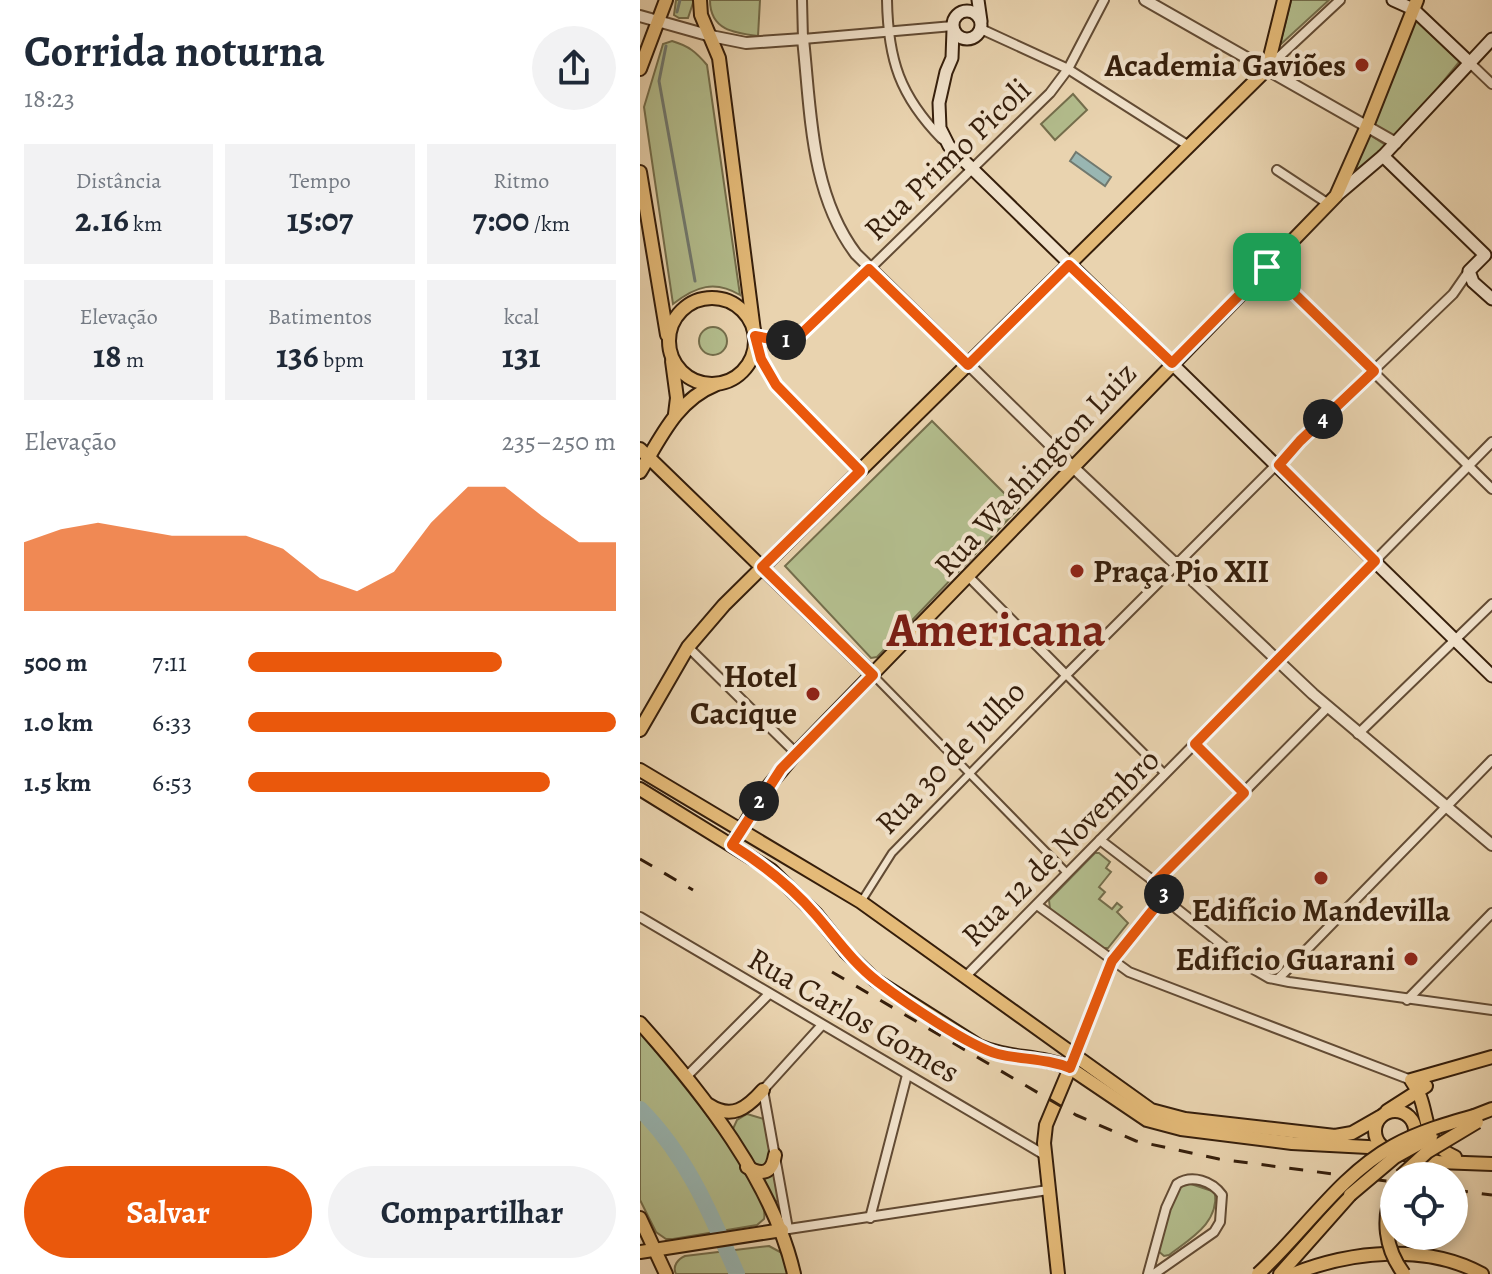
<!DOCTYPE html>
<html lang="pt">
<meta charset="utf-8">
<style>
:root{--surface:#fff;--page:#f2f2f3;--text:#1f2937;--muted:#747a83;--accent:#ea580c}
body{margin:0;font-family:Alegreya,serif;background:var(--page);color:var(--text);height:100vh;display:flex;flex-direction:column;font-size:30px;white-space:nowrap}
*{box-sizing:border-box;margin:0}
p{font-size:26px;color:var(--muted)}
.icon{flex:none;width:44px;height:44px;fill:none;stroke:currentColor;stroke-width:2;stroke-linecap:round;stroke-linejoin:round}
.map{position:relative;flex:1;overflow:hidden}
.side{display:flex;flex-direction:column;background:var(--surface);width:640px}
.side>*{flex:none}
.controls{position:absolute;left:740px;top:1162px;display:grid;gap:16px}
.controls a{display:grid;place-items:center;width:88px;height:88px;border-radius:50%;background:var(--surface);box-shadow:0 4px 12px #0003;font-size:40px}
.pin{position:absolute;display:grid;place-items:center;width:68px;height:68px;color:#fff;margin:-34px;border-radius:16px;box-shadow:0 4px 12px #0006}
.km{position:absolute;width:40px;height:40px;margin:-20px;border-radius:50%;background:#222;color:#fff;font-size:22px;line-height:40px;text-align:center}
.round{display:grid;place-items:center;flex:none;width:84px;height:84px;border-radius:42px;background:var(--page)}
.overview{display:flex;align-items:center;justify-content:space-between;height:136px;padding:0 24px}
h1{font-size:44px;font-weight:600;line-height:60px}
.stats{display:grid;grid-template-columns:repeat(3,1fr);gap:12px;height:136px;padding:8px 24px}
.stats div{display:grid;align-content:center;border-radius:0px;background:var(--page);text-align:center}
.stats b{font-size:34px;font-weight:600}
.stats small{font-size:22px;font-weight:400}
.stats p{font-size:22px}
.chart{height:224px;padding:16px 24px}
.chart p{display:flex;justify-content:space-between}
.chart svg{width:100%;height:144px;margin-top:8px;fill:var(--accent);opacity:.7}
.action{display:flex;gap:16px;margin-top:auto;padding:16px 24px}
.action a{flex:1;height:92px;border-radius:48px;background:var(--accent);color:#fff;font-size:32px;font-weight:600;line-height:92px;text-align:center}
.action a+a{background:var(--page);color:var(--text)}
ul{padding:0 24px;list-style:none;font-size:26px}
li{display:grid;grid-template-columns:128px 96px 1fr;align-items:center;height:60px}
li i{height:20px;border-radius:10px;background:var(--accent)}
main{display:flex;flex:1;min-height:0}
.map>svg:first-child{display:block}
</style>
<main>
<section class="side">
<div class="overview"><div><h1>Corrida noturna</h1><p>18:23</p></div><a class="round"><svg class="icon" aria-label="share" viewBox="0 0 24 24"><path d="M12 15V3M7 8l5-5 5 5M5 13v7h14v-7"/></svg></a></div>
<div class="stats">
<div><p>Distância</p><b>2.16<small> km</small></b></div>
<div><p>Tempo</p><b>15:07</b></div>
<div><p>Ritmo</p><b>7:00<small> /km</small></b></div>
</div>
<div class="stats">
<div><p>Elevação</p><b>18<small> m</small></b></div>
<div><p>Batimentos</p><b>136<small> bpm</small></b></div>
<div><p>kcal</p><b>131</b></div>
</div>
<div class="chart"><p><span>Elevação</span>235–250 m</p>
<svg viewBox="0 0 160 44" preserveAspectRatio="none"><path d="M0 44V23L10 19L20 17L30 19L40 21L50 21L60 21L70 25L80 34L90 38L100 32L110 17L120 6L130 6L140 15L150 23L160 23V44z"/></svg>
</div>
<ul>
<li><b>500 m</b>7:11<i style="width:69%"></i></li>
<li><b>1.0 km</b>6:33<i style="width:100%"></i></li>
<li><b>1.5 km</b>6:53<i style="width:82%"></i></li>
</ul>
<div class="action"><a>Salvar</a><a>Compartilhar</a></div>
</section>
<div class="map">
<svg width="852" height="1274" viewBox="0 0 852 1274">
<rect width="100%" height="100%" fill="#e9d3af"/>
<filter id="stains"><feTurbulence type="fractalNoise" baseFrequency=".0025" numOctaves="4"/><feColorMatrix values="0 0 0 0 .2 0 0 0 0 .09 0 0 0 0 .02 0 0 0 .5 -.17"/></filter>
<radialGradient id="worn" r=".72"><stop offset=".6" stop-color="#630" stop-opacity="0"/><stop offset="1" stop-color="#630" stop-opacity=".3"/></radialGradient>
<g fill="#b3bd8d" stroke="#746e4c" stroke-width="2">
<polygon points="36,0 54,0 48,18 39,18 34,15"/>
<path d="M70,0H120L118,36C94,33 70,30 70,0Z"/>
<polygon points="651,0 689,0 640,45"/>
<polygon points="775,19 820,61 756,139 734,125"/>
<path d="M32,41C49,46 56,52 67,65L100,295C75,280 56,286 33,304L4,107L23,44Z"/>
<polygon points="433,94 447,110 415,140 401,124"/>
<polygon points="727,133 747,146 715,172"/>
<circle cx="73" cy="341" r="14"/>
<polygon points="292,421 379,508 237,657 231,658 145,566"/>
<polygon points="455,853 459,853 470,862 466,868 471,872 459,887 465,892 459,899 472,909 477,903 482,907 477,912 488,923 468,948 462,948 410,909 409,900"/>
<path d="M0,1033C24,1061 132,1188 124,1219L117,1225L33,1239H26L16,1232L0,1200Z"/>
<polygon points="107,1114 124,1119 140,1198 137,1201 133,1201 92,1131 97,1120"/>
<path d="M548,1183L575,1192C579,1223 551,1238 529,1255L524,1256L517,1250L535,1191L540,1185Z"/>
<path d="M129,1246L142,1253L150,1274H36C32,1266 38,1259 45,1256Z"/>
</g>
<polygon fill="#99b6b2" stroke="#71796f" stroke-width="2" points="436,152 471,177 465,186 430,161"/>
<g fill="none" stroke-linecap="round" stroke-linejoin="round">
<g stroke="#71796f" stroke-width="3">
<polyline points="37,12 40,0"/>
<polyline points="26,46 19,81 55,281"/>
</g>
<path stroke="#99b6b2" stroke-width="16" d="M0,1109C47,1156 71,1214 97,1274"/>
<g stroke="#624b34" stroke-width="10">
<g id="pedestrian">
<polyline points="234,676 427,873"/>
<polyline points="221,902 252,853 426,675 525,774"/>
</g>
</g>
<g stroke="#624b34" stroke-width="12">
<g id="minor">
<polyline points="162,0 163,39 313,26"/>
<path d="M247,0C248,60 260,96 302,139"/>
<polyline points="341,29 428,69 549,146"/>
<polyline points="829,62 852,84"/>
<polyline points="627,68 700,0"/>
<polyline points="637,170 687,203"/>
<polyline points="627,267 852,489"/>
<path d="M115,336C136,343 151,342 168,329L410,93L428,69L464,0"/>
<polyline points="115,336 121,359 136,385 220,471"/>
<polyline points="329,577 426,675 660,441 813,294 829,271"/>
<polyline points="48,647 156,753"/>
<polyline points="718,734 852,604"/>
<polyline points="555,744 604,793"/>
<polyline points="460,840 515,882 537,909 610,967 629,978 649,982 852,1010"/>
<polyline points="515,882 687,708"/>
<polyline points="397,905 489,972 771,1080"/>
<polyline points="0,917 403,1154"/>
<polyline points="325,977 852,442"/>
<polyline points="638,979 852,760"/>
<polyline points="767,1000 852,913"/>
<polyline points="435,1057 472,961 525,895"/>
<polyline points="46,1077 129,994"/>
<polyline points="230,1218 267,1075"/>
<polyline points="148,1229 123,1090 182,1025"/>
<polyline points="142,1230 408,1190"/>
<path d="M508,1274L526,1208L537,1184C552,1174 572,1181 582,1195L580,1222L574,1232L514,1274"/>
</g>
</g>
<g stroke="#624b34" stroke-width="14">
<g id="tertiary">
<polyline points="505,0 756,143"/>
<path d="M0,16L71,36L106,43L163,39C171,112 170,193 216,254L433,467L673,694L852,845"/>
</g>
</g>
<g stroke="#351e0b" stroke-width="15">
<g id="secondary">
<polyline points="338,0 341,21"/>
<polyline points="753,0 773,9 829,62"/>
<circle cx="327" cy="25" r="14"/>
<polyline points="313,30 312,58 306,72 299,103 300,128 309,146 852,676"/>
<polyline points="743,156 845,255 829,271 833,282 852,299"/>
<polyline points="696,196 743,156 852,39"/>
</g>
</g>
<g stroke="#351e0b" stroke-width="16">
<g id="primary">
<polyline points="60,0 61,15 79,58 114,331"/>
<polyline points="0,69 26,0"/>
<polyline points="0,172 27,335"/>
<circle cx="72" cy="341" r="43"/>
<polyline points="32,361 37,398 35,414"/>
<polyline points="0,449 233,675"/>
<path d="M0,472C20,439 37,400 75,385"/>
<polyline points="0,730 48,647 84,605 627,69 644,0"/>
<polyline points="0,770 221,902 511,1110 545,1119 695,1136 712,1133 740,1117"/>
<path d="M0,789L131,870L176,914L206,952L235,980L339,1046C368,1059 400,1055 430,1068L507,1120L541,1129L652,1143L728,1147L749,1151"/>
<polyline points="92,845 127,788 156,753 696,196 727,126 777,0"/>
<path d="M0,1023C62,1092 133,1182 154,1274"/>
<path d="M69,1105C92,1120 107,1108 123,1090"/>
<circle cx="755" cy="1131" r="20"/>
<polyline points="747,1111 786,1086"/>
<polyline points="834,1116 852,1109"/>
<polyline points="756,1152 798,1162 852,1164"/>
<path d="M815,1157C777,1140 793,1109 771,1080L852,1057"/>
<path d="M107,1167C123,1176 132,1173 135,1155"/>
<polyline points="0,1218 26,1274"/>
<polyline points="0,1252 142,1230"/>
<polyline points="418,1274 404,1143 406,1125 432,1063"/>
<polyline points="640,1274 710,1195"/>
<path d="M653,1274C711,1251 786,1243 842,1274"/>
</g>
</g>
<use href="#pedestrian" stroke="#f1e2cb" stroke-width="6"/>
<use href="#minor" stroke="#f1e2cb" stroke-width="8"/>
<use href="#tertiary" stroke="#f1e2cb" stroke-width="10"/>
<use href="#secondary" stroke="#f1e2cb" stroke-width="11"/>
<use href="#primary" stroke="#e4ba78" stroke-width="12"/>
<g stroke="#351e0b" stroke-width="3" stroke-dasharray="14 14" stroke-linecap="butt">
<polyline points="0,859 53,890"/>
<polyline points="192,972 436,1115 496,1141 579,1159 754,1182"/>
<polyline points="814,1190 852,1195"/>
</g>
<g stroke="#351e0b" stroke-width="16" stroke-linecap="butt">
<g id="primary-bridge">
<polyline points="761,1176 787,1152 837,1122"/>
<path d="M754,1189C741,1218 745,1249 764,1274"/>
<polyline points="710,1195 755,1157 791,1137"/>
<path d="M618,1274C663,1233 699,1176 753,1146C778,1132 806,1124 834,1116"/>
</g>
</g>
<use href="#primary-bridge" stroke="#e4ba78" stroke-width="12"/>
</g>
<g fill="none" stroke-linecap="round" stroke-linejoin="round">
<g stroke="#fff" stroke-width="16">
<path id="route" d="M429,265L532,363L627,267L734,371L660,441L639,465L735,561L555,744L604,793L515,882L525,895L472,961L430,1068C406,1058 382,1060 358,1054C330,1047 263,1001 238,982C213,963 196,938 176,915C151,886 124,865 92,845L141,769L233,675L122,567L220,471L136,385L121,359L115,336L142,341L160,335L229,269L328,365Z"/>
</g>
<use href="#route" stroke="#ea580c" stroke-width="10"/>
</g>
<g fill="#8f2418" stroke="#f1e2cb" stroke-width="3">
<circle cx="722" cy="65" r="8"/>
<circle cx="437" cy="571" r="8"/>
<circle cx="173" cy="694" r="8"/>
<circle cx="681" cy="878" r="8"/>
<circle cx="771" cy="959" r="8"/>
</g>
<g text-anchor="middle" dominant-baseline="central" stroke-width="8" stroke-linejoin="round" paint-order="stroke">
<g font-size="32" font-weight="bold" fill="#351e0b" stroke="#f1e2cb" text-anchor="end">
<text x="706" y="65">Academia Gaviões</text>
<text x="453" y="571" text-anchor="start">Praça Pio XII</text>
<text x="157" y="676">Hotel<tspan x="157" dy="37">Cacique</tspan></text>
<text x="681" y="910" text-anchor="middle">Edifício Mandevilla</text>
<text x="755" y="959">Edifício Guarani</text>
</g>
<g font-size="32" fill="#351e0b" stroke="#f1e2cb">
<text transform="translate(307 159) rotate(-44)">Rua Primo Picoli</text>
<text transform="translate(395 469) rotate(-47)">Rua Washington Luiz</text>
<text transform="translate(310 757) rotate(-46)">Rua 30 de Julho</text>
<text transform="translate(420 847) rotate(-45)">Rua 12 de Novembro</text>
<text transform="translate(214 1015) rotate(30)">Rua Carlos Gomes</text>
</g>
<g font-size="48" font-weight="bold" fill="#7a1f14" stroke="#f1e2cb">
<text x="356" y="630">Americana</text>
</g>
</g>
<rect width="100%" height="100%" filter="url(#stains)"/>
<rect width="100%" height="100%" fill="url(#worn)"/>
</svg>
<div class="controls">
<a><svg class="icon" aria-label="locate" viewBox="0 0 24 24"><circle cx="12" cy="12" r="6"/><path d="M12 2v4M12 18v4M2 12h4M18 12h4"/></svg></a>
</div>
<div class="pin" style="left:627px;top:267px;background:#1e9e55"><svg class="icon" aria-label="arrive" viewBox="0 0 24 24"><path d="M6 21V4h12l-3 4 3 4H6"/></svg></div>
<b class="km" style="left:146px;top:340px">1</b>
<b class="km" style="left:119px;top:801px">2</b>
<b class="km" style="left:524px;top:894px">3</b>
<b class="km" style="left:683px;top:419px">4</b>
</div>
</main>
